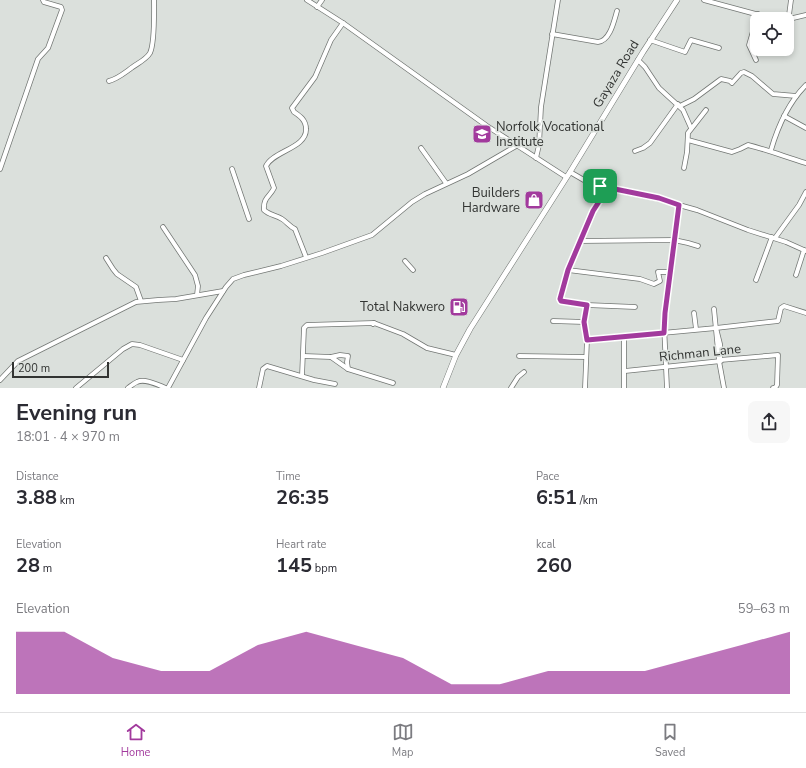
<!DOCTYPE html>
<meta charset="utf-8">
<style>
:root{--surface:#fff;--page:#f7f7f7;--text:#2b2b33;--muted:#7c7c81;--line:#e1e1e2;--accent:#a23a9d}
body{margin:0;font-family:"Nunito Sans",sans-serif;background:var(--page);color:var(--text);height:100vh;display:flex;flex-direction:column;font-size:15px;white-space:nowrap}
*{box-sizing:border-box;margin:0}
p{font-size:13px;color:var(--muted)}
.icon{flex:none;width:22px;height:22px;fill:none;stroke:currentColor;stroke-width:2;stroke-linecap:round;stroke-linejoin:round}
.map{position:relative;height:388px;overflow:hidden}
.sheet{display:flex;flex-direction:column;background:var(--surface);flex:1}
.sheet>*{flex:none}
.controls{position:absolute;left:750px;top:12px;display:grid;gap:8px}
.controls a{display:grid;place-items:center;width:44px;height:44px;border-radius:8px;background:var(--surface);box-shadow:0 2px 6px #0003;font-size:20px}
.scale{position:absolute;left:12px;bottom:10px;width:97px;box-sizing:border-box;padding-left:4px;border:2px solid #323432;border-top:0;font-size:11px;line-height:14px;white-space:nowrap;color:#323432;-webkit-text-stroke:3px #dbe0dc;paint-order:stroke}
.pin{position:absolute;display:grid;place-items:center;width:34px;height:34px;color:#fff;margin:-17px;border-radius:8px;box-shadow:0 2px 6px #0006}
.round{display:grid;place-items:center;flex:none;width:42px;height:42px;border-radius:8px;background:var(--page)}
.head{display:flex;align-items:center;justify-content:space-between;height:68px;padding:0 16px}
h1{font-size:22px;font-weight:700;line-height:30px}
.stats{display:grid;grid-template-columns:repeat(3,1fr);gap:6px;height:68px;padding:4px 16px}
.stats div{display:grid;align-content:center}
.stats b{font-size:20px;font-weight:700}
.stats small{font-size:11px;font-weight:400}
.stats p{font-size:11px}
.chart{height:112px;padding:8px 16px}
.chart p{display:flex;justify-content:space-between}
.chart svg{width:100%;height:72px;margin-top:4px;fill:var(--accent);opacity:.7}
.menu{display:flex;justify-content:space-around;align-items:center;height:56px;border-top:1px solid var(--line);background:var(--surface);font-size:11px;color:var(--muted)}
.menu a{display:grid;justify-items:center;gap:2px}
.menu .on{color:var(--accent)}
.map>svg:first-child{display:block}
</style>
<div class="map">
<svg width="806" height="388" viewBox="0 0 806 388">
<rect width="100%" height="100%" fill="#dbe0dc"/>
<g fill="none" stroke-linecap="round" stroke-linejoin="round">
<g stroke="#737774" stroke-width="5.5">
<g id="minor">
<polyline points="307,0 343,23 487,126 566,177"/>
<polyline points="704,0 763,16 789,19 806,15"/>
<polyline points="317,7 322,0"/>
<polyline points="787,30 791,0"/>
<path d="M552,34L598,42C610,41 614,21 617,11"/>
<polyline points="650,40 685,52 691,40 719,48"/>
<polyline points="638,60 645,67 659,88 683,110 691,128"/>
<polyline points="756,60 749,45 758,14"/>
<path d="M109,81C117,79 123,74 130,69C136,64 146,60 150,53C155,42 154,13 154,0"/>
<polyline points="680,106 694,99 721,79 730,81 732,83 741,73 744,72 752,76 773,94 796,96"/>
<polyline points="784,116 806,128"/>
<path d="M688,140L732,152L740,149L748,145C768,150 786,157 806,163"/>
<polyline points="421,148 446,183"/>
<path d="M771,150C778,126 788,103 806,85"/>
<polyline points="635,151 643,148 650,143 678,104"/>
<polyline points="536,158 539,145 541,107 558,0"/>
<polyline points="684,168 687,152 688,133 706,110"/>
<polyline points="0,169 38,59 48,48 62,10 61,7 44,2 43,0"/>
<polyline points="232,169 249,219"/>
<polyline points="570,172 589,183 621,191 665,200 679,205 697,210 748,230 786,242 806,251"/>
<polyline points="163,227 195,275 198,286 197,295"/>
<polyline points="775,238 799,205 806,192"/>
<polyline points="580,241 674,240 688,243 698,246"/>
<path d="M306,257L295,229C289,226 287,222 282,219C276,215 269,215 264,210C263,197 270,197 274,188L266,166C273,151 307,148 306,129C306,120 300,116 294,112L292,108L315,77L331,40L343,23"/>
<polyline points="106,258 113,269 117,274 136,287 141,301"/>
<polyline points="405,261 413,270"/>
<polyline points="568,270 640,279 654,284 660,281 658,272 670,272"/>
<polyline points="796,275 804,250"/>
<polyline points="756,280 772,237"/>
<polyline points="587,305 635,307"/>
<polyline points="714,309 719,361 724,388"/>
<polyline points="694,313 696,329"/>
<polyline points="553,321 584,322"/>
<polyline points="373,324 374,323 403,334 427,348 456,355"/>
<polyline points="624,336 624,388"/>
<polyline points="587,340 716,328"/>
<polyline points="304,356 331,357 348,369 393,383"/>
<polyline points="519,356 586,357"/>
<polyline points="331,357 340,355 348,356 347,362 348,369"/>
<polyline points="625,371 721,361"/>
<polyline points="302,376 304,328 307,325 374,323"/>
<polyline points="0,380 18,361 136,302 158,300 176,299 223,291"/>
<polyline points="76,388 123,349 132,344 140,345 183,360"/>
<path d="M128,388C131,386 134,383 137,382C145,378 158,385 166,388"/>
<polyline points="168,388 206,318 226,287 233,279 244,275 281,266 322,253 372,235 412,202 425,194 468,174 516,146"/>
<polyline points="259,388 263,369 267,366 314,380 335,384"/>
<polyline points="511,388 518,377 524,372"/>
<polyline points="585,388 587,340 584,322 587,305 561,301 560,297 568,270 580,241 593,211 600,200 600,186"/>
<polyline points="667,388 664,325 679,205"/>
<polyline points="773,388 775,388 777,385 778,355 720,360 720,344 716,328 778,321 781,308 784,306 806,313"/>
</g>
</g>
<g stroke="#737774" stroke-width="6">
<polyline id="major" points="443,388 456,355 470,329 570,172 643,52 677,0"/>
</g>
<use href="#minor" stroke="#fff" stroke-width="4"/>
<use href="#major" stroke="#fff" stroke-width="5"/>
</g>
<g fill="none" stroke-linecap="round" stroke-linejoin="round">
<g stroke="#fff" stroke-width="8">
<polygon id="route" points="600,186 659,198 679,205 665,313 664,333 587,340 584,322 587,305 561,301 560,299 568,270 593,211 600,200"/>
</g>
<use href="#route" stroke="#a23a9d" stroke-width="5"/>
</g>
<defs>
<g id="school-square" transform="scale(1)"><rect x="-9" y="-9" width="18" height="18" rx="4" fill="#a23a9d" stroke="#dbe0dc"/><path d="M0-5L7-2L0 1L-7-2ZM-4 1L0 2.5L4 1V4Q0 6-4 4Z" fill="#fff"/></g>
<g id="shop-square" transform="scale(1)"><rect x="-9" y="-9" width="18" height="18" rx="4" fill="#a23a9d" stroke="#dbe0dc"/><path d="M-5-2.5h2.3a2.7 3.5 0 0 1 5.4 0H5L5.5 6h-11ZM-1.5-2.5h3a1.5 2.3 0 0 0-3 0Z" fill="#fff"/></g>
<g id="fuel-square" transform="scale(1)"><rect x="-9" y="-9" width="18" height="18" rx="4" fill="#a23a9d" stroke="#dbe0dc"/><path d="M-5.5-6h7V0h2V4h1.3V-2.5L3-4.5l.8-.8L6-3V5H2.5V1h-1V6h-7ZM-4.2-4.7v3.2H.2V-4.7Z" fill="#fff"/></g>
</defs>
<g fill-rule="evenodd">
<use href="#school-square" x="482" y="134"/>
<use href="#shop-square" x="534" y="200"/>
<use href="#fuel-square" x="459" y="307"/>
</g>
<g text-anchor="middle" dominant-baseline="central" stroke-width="3.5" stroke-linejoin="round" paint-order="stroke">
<g font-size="13" fill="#323432" stroke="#dbe0dc">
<text transform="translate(616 74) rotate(-59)">Gayaza Road</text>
<text transform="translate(700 353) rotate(-6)">Richman Lane</text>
</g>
<g font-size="13" fill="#323432" stroke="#dbe0dc" text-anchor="end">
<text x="496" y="127" text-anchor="start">Norfolk Vocational<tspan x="496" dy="15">Institute</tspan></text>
<text x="520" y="193">Builders<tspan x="520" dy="15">Hardware</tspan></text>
<text x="445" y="307">Total Nakwero</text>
</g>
</g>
</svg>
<div class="controls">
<a><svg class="icon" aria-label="locate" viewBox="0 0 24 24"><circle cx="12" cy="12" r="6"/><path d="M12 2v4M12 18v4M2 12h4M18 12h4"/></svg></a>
</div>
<div class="scale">200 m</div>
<div class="pin" style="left:600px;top:186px;background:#1e9e55"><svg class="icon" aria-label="arrive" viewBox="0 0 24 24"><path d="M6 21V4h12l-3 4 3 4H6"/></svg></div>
</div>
<section class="sheet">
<div class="head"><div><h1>Evening run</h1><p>18:01 · 4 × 970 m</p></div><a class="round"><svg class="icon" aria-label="share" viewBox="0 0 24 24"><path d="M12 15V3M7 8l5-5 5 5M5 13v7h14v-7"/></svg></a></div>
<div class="stats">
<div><p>Distance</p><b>3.88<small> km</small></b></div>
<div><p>Time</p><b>26:35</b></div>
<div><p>Pace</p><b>6:51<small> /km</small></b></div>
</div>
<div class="stats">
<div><p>Elevation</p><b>28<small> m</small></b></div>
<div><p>Heart rate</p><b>145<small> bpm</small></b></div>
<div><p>kcal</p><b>260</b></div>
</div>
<div class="chart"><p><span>Elevation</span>59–63 m</p>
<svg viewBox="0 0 160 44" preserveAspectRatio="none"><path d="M0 44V6L10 6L20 22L30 30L40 30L50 14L60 6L70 14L80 22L90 38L100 38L110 30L120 30L130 30L140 22L150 14L160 6V44z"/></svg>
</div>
</section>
<nav class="menu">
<a class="on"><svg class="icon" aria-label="home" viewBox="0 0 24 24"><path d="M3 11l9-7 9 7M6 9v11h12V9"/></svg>Home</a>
<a><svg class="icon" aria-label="map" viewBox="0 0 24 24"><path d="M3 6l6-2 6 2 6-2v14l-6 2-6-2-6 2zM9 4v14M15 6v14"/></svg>Map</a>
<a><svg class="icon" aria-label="saved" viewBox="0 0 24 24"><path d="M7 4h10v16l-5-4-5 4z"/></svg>Saved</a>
</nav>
